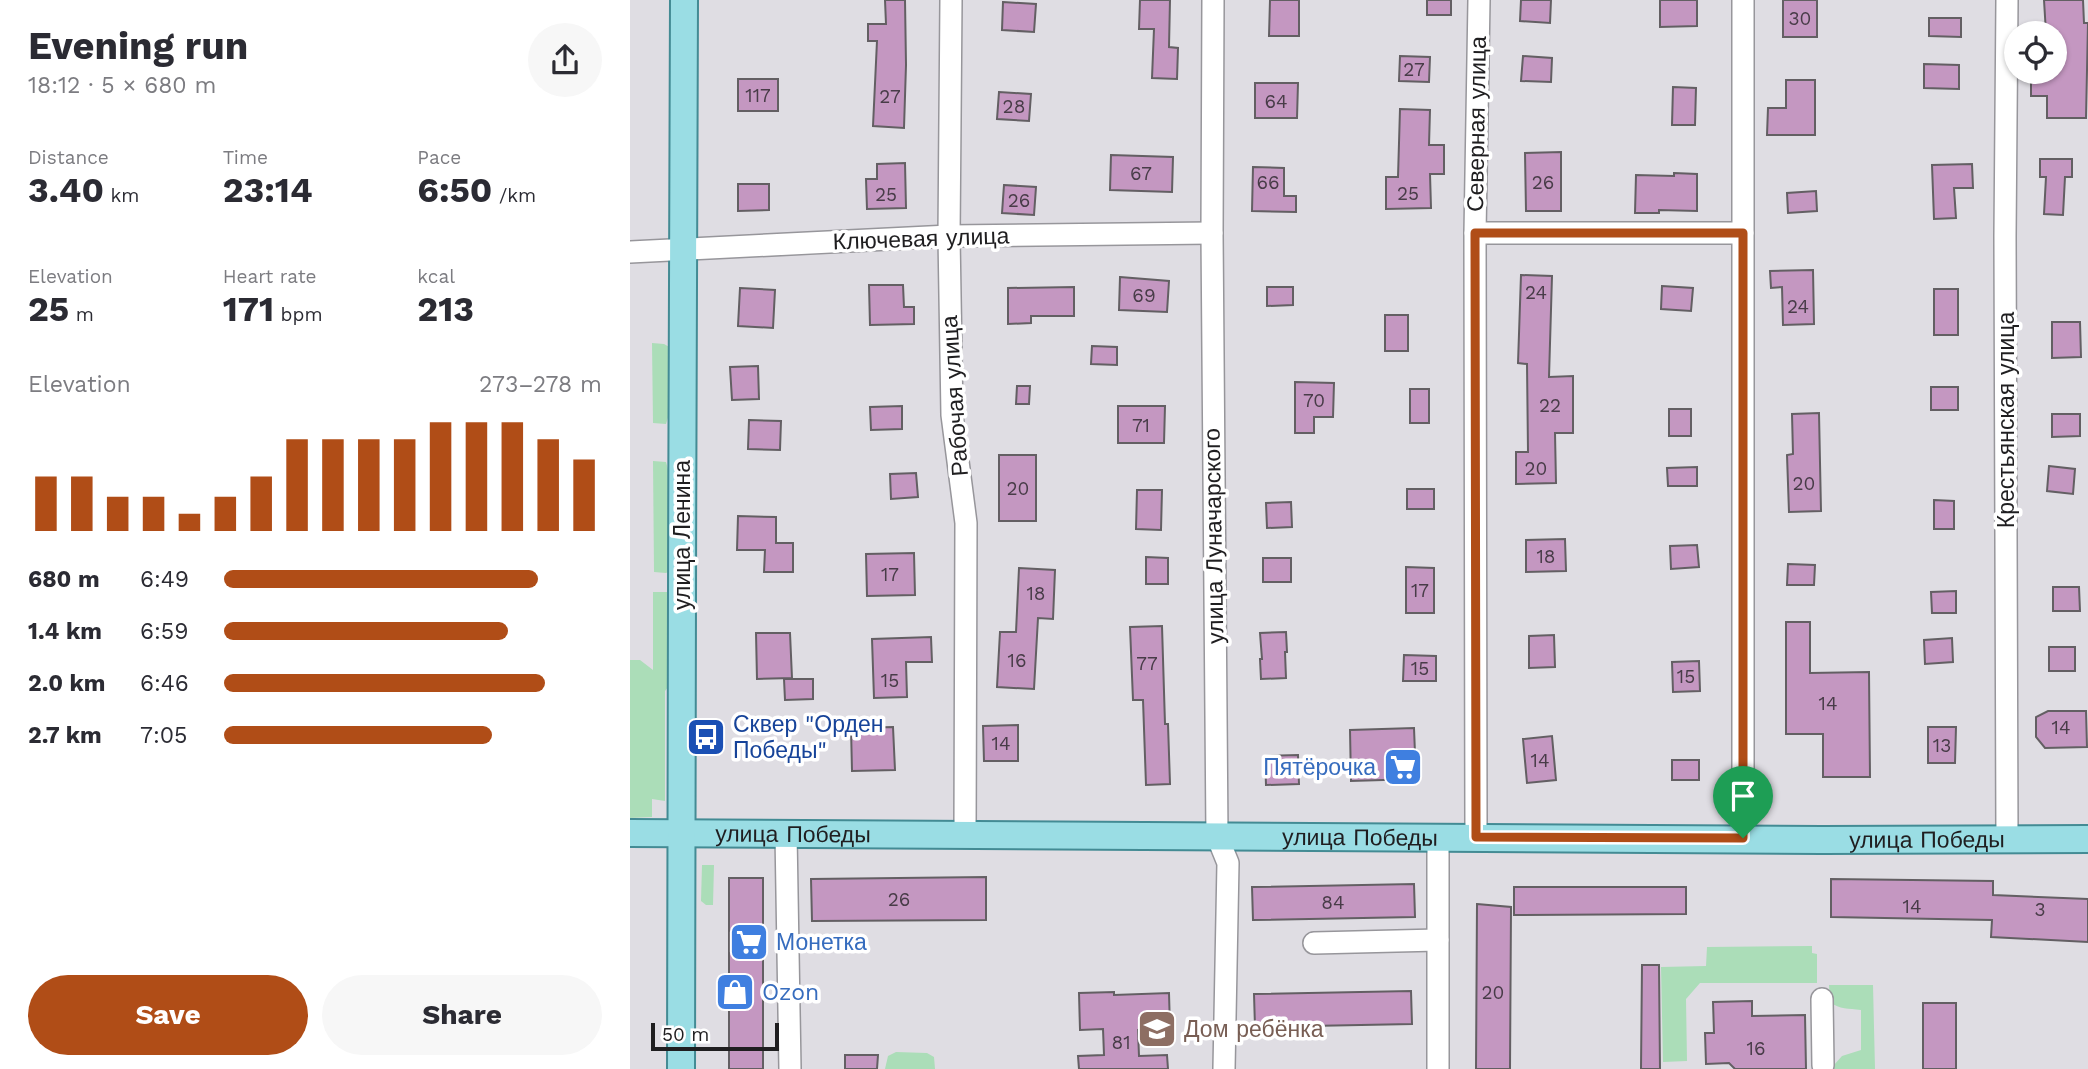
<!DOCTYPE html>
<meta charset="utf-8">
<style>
:root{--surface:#fff;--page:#f7f7f7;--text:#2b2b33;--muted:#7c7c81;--accent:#b04d17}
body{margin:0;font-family:"Work Sans",sans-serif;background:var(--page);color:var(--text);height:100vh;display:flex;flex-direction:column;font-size:26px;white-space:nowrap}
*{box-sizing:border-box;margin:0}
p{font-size:23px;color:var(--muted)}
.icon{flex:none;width:38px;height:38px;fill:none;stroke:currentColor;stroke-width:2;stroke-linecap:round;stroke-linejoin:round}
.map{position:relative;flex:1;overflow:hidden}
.panel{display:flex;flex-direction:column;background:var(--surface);width:630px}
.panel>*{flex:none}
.tools{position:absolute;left:1374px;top:21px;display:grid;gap:14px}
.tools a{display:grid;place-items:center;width:63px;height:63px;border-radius:50%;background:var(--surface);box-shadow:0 2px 5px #0004;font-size:35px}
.scale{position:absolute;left:21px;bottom:18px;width:128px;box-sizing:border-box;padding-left:7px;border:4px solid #1f1e20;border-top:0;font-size:19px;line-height:24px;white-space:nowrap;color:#1f1e20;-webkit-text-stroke:5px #fff;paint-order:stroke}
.pin{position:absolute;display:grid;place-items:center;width:60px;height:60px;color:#fff;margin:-72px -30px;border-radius:50% 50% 50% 0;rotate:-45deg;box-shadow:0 0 7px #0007}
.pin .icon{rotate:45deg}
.round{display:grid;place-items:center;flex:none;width:74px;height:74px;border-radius:37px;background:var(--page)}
.headline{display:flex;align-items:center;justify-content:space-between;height:119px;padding:0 28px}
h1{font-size:38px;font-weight:700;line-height:52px}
.figures{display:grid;grid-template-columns:repeat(3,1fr);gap:10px;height:119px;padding:7px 28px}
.figures div{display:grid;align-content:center}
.figures b{font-size:35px;font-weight:700}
.figures small{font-size:19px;font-weight:400}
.figures p{font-size:19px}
.chart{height:196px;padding:14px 28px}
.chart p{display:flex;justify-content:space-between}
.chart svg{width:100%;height:126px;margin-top:7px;stroke:var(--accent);stroke-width:6}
.action{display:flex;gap:14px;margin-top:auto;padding:14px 28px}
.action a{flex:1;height:80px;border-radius:42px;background:var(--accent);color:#fff;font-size:28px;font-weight:700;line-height:80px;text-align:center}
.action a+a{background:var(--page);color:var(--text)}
ul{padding:0 28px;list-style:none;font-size:23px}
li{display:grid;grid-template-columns:112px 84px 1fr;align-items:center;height:52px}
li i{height:18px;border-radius:9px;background:var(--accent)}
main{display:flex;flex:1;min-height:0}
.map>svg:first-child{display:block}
</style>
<main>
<section class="panel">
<div class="headline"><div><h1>Evening run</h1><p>18:12 · 5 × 680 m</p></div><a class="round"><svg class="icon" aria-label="share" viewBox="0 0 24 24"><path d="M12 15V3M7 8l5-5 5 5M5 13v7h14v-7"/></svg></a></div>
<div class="figures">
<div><p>Distance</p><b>3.40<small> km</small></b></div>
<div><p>Time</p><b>23:14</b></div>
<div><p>Pace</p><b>6:50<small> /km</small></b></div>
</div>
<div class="figures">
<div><p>Elevation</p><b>25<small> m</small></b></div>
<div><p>Heart rate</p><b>171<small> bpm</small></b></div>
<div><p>kcal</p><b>213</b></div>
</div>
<div class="chart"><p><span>Elevation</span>273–278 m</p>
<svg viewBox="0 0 160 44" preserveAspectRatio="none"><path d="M5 44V25M15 44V25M25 44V32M35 44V32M45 44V38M55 44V32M65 44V25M75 44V12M85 44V12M95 44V12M105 44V12M115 44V6M125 44V6M135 44V6M145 44V12M155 44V19"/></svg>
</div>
<ul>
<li><b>680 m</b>6:49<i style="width:83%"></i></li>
<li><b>1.4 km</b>6:59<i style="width:75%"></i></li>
<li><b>2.0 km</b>6:46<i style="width:85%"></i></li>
<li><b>2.7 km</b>7:05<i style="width:71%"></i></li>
</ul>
<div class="action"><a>Save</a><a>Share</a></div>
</section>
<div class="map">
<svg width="1458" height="1069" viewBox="0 0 1458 1069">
<rect width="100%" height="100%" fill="#dfdde3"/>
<g fill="#abddb8">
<polygon points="22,343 34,344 41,348 44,399 36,424 23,423"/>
<polygon points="23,461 36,462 44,492 44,569 36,573 24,572"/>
<polygon points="23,592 38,592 45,599 45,678 35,691 35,801 22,799 22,817 0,818 0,660 10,660 23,670"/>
<polygon points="72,865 84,865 83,905 76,905 71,901"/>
<polygon points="1182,946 1182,953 1187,954 1187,983 1070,983 1056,999 1057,1061 1033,1062 1031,967 1076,966 1077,947"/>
<path d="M1199,985H1243L1245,1069H1204V1065L1212,1056L1231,1050V1010C1218,1008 1210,1010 1200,1002Z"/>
<polygon points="266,1052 297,1053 304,1057 305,1069 255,1069 258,1056"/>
</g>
<g fill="#c497c1" stroke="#635f63" stroke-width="2">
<polygon points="255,0 275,0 276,65 274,128 243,126 247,41 238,41 238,24 256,24"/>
<polygon points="510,0 540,0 539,47 548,48 547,79 522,78 524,29 509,29"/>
<polygon points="640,0 669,0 669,36 639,36"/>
<rect x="797" y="0" width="24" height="15"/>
<polygon points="891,0 921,0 920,23 890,21"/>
<polygon points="1030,0 1067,0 1067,26 1030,27"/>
<rect x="1153" y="0" width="34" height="37"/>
<polygon points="1414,0 1453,0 1454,23 1458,23 1456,118 1417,118 1417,96 1401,96 1401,72 1424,72 1424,33 1416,33"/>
<polygon points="373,2 406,4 404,32 372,30"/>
<polygon points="1299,18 1331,18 1331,37 1299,36"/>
<polygon points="770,56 800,57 799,82 769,81"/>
<polygon points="893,56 922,58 921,82 891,81"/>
<polygon points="1294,64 1329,65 1329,89 1294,88"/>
<rect x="108" y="79" width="40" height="32"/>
<polygon points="1156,80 1185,80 1185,135 1137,135 1138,108 1156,108"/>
<polygon points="625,83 668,83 667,118 625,118"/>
<polygon points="1043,87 1066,88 1065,125 1042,125"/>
<polygon points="369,92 401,94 399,121 367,119"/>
<polygon points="770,109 800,110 799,145 814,145 814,174 800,174 801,208 756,209 756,177 768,177"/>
<polygon points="931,152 931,211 896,211 895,153"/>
<polygon points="481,155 543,157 542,192 480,190"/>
<polygon points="1410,159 1442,159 1442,177 1435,177 1433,215 1414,214 1416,177 1410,177"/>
<polygon points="275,163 276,208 237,209 236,179 247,179 247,164"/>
<polygon points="1342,164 1343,188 1324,188 1326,218 1304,219 1302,165"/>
<polygon points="623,167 654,168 654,196 666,196 666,212 622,211"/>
<polygon points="1044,173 1067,174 1067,211 1029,210 1029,213 1005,213 1006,175 1044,176"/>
<polygon points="108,184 139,184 139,210 108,211"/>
<polygon points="374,185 406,187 404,215 372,213"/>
<polygon points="1186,191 1187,211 1158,213 1157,193"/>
<polygon points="1183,270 1184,324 1153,325 1152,287 1141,288 1140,271"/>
<polygon points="891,275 922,276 919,377 943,376 943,433 925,433 926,483 886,484 886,452 898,452 897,364 888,363"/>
<polygon points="490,277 539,281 537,312 489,310"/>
<polygon points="239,285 273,285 274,307 284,307 284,324 240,325"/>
<polygon points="1032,286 1063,288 1061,311 1031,309"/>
<polygon points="444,287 444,316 401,316 401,323 378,324 378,288"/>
<polygon points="637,287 663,287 663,305 637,306"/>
<polygon points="110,288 145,290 143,328 108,326"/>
<rect x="1304" y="289" width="24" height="46"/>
<rect x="755" y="315" width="23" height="36"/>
<polygon points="1422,322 1450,322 1451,357 1422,358"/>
<polygon points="462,346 487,347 487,365 461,364"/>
<polygon points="128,366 129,399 102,400 100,367"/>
<polygon points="665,382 704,383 703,417 684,417 684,433 665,433"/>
<polygon points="387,386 400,386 399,404 386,404"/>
<rect x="1301" y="387" width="27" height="23"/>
<rect x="780" y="389" width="19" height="34"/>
<polygon points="272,406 272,429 241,430 240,407"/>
<polygon points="488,406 535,406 534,443 488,443"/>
<rect x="1039" y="409" width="22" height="27"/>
<polygon points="1189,413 1191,511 1159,512 1157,455 1163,454 1162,414"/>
<polygon points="1422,414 1450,414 1450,436 1422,437"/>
<polygon points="119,420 151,421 150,450 118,449"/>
<rect x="369" y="455" width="37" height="66"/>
<polygon points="1419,466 1445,469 1443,494 1417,491"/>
<polygon points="1067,467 1067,486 1038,486 1037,468"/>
<polygon points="286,473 288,497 261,499 260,474"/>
<rect x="777" y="489" width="27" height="20"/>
<polygon points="507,490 532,490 531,530 506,529"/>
<polygon points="1304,500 1324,501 1324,529 1304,529"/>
<polygon points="661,502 662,527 637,528 636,503"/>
<polygon points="108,516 146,517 146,543 163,543 163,572 134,572 135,550 107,550"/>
<polygon points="935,539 936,571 896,572 896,540"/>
<polygon points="1067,545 1069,567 1041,569 1040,546"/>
<polygon points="284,553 285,595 237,596 236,554"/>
<polygon points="516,557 538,558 538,584 516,584"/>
<rect x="633" y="558" width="28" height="24"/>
<polygon points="1158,564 1185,565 1184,585 1157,585"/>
<polygon points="776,567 804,568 804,613 776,613"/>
<polygon points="389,568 425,570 423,619 408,618 404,689 367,687 370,632 386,632"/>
<polygon points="1423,587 1449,587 1450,611 1423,611"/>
<polygon points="1326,591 1326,613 1302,613 1301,592"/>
<polygon points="1156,622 1180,622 1180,673 1239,672 1240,777 1193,777 1193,734 1156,734"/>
<polygon points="532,626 535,724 538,724 540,784 516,785 513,700 503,700 500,627"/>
<polygon points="656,632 657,652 655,652 656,678 631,679 630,659 632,659 630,633"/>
<polygon points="126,633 160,633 162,678 127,679"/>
<polygon points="924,635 925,667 899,668 899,636"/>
<polygon points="301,637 302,662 276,662 277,697 244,698 242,639"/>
<polygon points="1322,638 1323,662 1295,664 1294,640"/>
<rect x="1419" y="647" width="26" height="24"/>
<polygon points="774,655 806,656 806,681 773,681"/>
<polygon points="1069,661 1070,691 1043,692 1042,662"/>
<polygon points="154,679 183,679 183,699 155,700"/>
<polygon points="1418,711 1456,711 1457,747 1415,748 1406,737 1406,717"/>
<polygon points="388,725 388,761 354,761 353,726"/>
<polygon points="263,727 265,770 222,771 221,728"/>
<polygon points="1298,727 1326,727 1325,763 1298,763"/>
<polygon points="784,728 786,779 721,781 720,730"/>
<polygon points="922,736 926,780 897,783 893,739"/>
<polygon points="668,755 669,784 636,785 635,756"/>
<rect x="1042" y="760" width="27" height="20"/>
<polygon points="356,877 356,920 182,921 181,879"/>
<rect x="99" y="878" width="34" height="191"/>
<polygon points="1201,879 1363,881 1363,895 1458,899 1458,942 1361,937 1362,920 1201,917"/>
<polygon points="784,884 785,917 623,920 622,887"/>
<polygon points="884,887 1056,887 1056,914 884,915"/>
<polygon points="847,904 881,907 880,1069 846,1069"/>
<polygon points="1012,965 1029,965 1030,1069 1011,1069"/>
<polygon points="781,991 782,1024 625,1027 624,994"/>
<polygon points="484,992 484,995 539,993 540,1028 508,1030 509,1056 537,1055 538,1069 449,1069 448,1056 474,1055 473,1029 450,1030 449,993"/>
<polygon points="1122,1001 1122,1016 1175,1015 1176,1069 1105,1069 1099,1063 1076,1064 1075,1033 1084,1033 1083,1002"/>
<rect x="1293" y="1003" width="33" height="66"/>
<polygon points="215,1055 248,1055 247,1069 215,1069"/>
</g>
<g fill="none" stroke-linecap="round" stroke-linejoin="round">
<g stroke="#97969b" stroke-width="24">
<g id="minor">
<polyline points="321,0 319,236 322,415 336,523 335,834"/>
<polyline points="583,0 582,233 587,836 598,863 594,1069"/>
<polyline points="1113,0 1113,838"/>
<polyline points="1377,0 1375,236 1377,839"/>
<polyline points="845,233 1113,233"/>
<polyline points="0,252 319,236 582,233"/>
<polyline points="156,834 160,1069"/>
<polyline points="846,837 845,233 849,0"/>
<polyline points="684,943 808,940"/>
<polyline points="1192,999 1193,1065"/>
<polyline points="808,1069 808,836"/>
</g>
</g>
<g stroke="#438b94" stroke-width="30">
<g id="major">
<path id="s1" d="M0,833L1192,840L1458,839"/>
<path d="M51,1069C54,713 50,356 54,0"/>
</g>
</g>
<use href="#minor" stroke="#fff" stroke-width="21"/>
<use href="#major" stroke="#9adde4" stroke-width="26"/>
</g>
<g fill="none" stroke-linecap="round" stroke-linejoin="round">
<g stroke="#fff" stroke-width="14">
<polygon id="route" points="845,233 1113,233 1113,838 846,837"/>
</g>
<use href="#route" stroke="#b04d17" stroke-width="9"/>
</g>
<defs>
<g id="bus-square" transform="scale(2.0125)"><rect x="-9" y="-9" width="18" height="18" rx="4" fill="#1a4fb4" stroke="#fff"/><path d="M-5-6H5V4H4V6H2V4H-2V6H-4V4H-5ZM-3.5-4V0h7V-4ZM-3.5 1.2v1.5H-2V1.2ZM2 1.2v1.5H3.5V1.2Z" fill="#fff"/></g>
<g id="supermarket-square" transform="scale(2.0125)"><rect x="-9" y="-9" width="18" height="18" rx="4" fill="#3f7fe0" stroke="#fff"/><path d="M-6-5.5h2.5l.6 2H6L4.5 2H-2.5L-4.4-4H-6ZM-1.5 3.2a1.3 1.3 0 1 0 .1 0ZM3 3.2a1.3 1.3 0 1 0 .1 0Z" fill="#fff"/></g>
<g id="shop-square" transform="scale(2.0125)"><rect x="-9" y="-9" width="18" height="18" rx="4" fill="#3f7fe0" stroke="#fff"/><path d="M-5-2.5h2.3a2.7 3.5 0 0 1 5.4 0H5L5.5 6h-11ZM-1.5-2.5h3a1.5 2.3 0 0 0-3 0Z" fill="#fff"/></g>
<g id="school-square" transform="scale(2.0125)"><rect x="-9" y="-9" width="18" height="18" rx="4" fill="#8d6e63" stroke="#fff"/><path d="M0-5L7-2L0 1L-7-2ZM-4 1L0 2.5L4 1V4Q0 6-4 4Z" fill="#fff"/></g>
</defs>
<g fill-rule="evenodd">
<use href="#bus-square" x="76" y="737"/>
<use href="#supermarket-square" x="773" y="767"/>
<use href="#supermarket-square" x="119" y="942"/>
<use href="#shop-square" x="105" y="992"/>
<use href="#school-square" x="527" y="1029"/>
</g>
<g text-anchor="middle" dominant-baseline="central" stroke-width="7" stroke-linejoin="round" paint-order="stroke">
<g font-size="19" fill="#483c48">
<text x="1170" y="18">30</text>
<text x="784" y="69">27</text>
<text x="128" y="95">117</text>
<text x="260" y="96">27</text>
<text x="646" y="101">64</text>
<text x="384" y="106">28</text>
<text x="511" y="173">67</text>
<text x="638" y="182">66</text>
<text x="913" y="182">26</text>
<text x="778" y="193">25</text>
<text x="256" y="194">25</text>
<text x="389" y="200">26</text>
<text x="906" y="292">24</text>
<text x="514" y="295">69</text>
<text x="1168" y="306">24</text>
<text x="684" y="400">70</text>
<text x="920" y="405">22</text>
<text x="511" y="425">71</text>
<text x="906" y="468">20</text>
<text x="1174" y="483">20</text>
<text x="388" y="488">20</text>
<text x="916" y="556">18</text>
<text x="260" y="574">17</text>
<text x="790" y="590">17</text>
<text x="406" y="593">18</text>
<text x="387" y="660">16</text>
<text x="517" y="663">77</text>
<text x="790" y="668">15</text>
<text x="1056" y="676">15</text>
<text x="260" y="680">15</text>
<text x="1198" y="703">14</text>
<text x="1431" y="727">14</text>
<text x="371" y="743">14</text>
<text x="1312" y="745">13</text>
<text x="910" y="760">14</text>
<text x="269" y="899">26</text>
<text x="703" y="902">84</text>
<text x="1282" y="906">14</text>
<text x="1410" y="909">3</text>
<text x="863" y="992">20</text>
<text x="491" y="1042">81</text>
<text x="1126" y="1048">16</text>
</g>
<g font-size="23" fill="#1f1e20" stroke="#fff">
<text transform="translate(847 124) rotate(-89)">Северная улица</text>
<text transform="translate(291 239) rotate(-2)">Ключевая улица</text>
<text transform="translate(325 396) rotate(-94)">Рабочая улица</text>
<text transform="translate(1376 420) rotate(-90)">Крестьянская улица</text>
<text transform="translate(52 535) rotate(-90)">улица Ленина</text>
<text transform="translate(584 536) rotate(-91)">улица Луначарского</text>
<text stroke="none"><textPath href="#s1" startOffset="163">улица Победы</textPath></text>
<text stroke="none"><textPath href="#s1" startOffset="730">улица Победы</textPath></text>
<text stroke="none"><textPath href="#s1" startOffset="1297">улица Победы</textPath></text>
</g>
<g font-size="23" fill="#164399" stroke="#fff" text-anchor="start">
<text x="103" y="724">Сквер "Орден<tspan x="103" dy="26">Победы"</tspan></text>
</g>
<g font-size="23" fill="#366cbe" stroke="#fff" text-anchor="start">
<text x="746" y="767" text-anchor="end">Пятёрочка</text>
<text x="146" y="942">Монетка</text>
<text x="132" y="992">Ozon</text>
</g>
<g font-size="23" fill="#785e54" stroke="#fff" text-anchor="start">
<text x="554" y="1029">Дом ребёнка</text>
</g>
</g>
</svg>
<div class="tools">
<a><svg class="icon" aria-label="locate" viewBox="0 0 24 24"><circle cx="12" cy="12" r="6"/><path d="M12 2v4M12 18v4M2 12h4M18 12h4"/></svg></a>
</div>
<div class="scale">50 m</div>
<div class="pin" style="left:1113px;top:838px;background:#1e9e55"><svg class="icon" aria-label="arrive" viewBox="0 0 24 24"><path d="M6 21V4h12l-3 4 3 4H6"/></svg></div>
</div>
</main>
